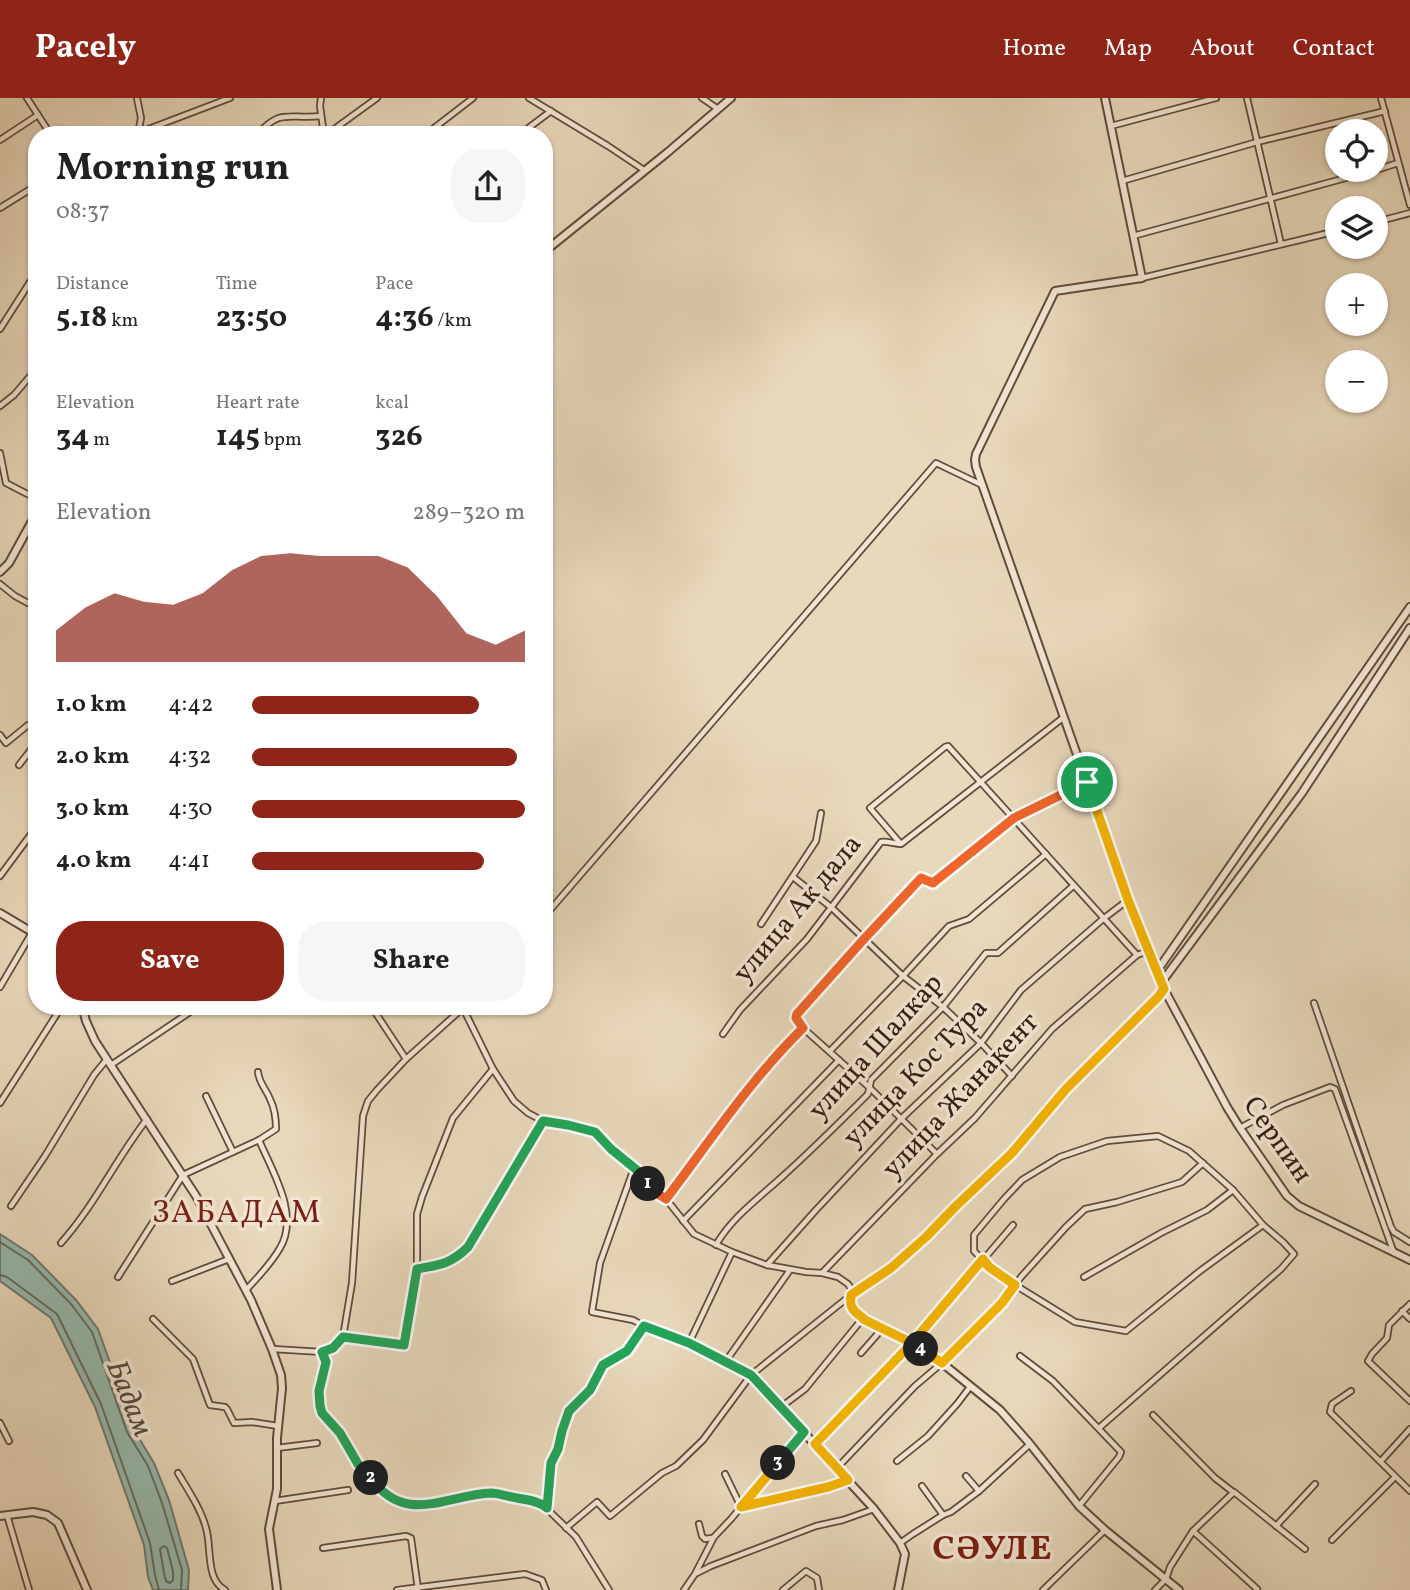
<!DOCTYPE html>
<meta charset="utf-8">
<style>
:root{--surface:#fff;--page:#f6f6f6;--text:#222;--muted:#767676;--accent:#8f2418}
body{margin:0;font-family:Vollkorn,serif;background:var(--page);color:var(--text);height:100vh;display:flex;flex-direction:column;font-size:26px;white-space:nowrap}
*{box-sizing:border-box;margin:0}
p{font-size:23px;color:var(--muted)}
.icon{flex:none;width:38px;height:38px;fill:none;stroke:currentColor;stroke-width:2;stroke-linecap:round;stroke-linejoin:round}
.map{position:relative;flex:1;overflow:hidden}
.sheet{position:absolute;left:28px;top:28px;width:525px;height:889px;display:flex;flex-direction:column;background:var(--surface);border-radius:28px;box-shadow:0 2px 5px #0004}
.sheet>*{flex:none}
.tools{position:absolute;left:1325px;top:21px;display:grid;gap:14px}
.tools a{display:grid;place-items:center;width:63px;height:63px;border-radius:50%;background:var(--surface);box-shadow:0 2px 5px #0004;font-size:35px}
.pin{position:absolute;display:grid;place-items:center;width:60px;height:60px;color:#fff;margin:-30px;border:4px solid #fff;border-radius:50%;box-shadow:0 2px 7px #0007}
.km{position:absolute;width:35px;height:35px;margin:-18px;border-radius:50%;background:#222;color:#fff;font-size:19px;line-height:35px;text-align:center}
.round{display:grid;place-items:center;flex:none;width:74px;height:74px;border-radius:28px;background:var(--page)}
.overview{display:flex;align-items:center;justify-content:space-between;height:119px;padding:0 28px}
h1{font-size:38px;font-weight:700;line-height:52px}
.stats{display:grid;grid-template-columns:repeat(3,1fr);gap:10px;height:119px;padding:7px 28px}
.stats div{display:grid;align-content:center}
.stats b{font-size:30px;font-weight:700}
.stats small{font-size:19px;font-weight:400}
.stats p{font-size:19px}
.chart{height:196px;padding:14px 28px}
.chart p{display:flex;justify-content:space-between}
.chart svg{width:100%;height:126px;margin-top:7px;fill:var(--accent);opacity:.7}
.button{display:flex;gap:14px;margin-top:auto;padding:14px 28px}
.button a{flex:1;height:80px;border-radius:28px;background:var(--accent);color:#fff;font-size:28px;font-weight:700;line-height:80px;text-align:center}
.button a+a{background:var(--page);color:var(--text)}
ul{padding:0 28px;list-style:none;font-size:23px}
li{display:grid;grid-template-columns:112px 84px 1fr;align-items:center;height:52px}
li i{height:18px;border-radius:9px;background:var(--accent)}
header{display:flex;align-items:center;gap:42px;box-sizing:border-box;height:98px;padding:0 35px;background:var(--accent);color:#fff}
header strong{font-size:33px}
nav{display:flex;gap:38px;margin-inline-start:auto;font-size:24px}
.map>svg:first-child{display:block}
</style>
<header>
<strong>Pacely</strong>
<nav><a>Home</a><a>Map</a><a>About</a><a>Contact</a></nav>
</header>
<div class="map">
<svg width="1410" height="1492" viewBox="0 0 1410 1492">
<rect width="100%" height="100%" fill="#e9d9bc"/>
<filter id="stains"><feTurbulence type="fractalNoise" baseFrequency=".00286" numOctaves="4"/><feColorMatrix values="0 0 0 0 .2 0 0 0 0 .09 0 0 0 0 .02 0 0 0 .5 -.17"/></filter>
<radialGradient id="worn" r=".72"><stop offset=".6" stop-color="#630" stop-opacity="0"/><stop offset="1" stop-color="#630" stop-opacity=".3"/></radialGradient>
<polygon fill="#97baae" stroke="#6f7b6f" stroke-width="2" points="0,1136 32,1157 76,1202 98,1231 134,1332 154,1365 169,1402 189,1472 188,1492 153,1492 148,1479 144,1447 95,1309 51,1220 0,1183"/>
<g fill="none" stroke-linecap="round" stroke-linejoin="round">
<g stroke="#666c60" stroke-width="2">
<polyline points="0,1144 28,1162 71,1206 92,1234 127,1334 148,1368 162,1405 182,1472 181,1492"/>
<polyline points="0,1177 7,1179 57,1216 101,1306 150,1445 155,1477 159,1492"/>
<polygon points="164,1448 167,1450 173,1473 173,1482 170,1485 166,1483 164,1475 160,1451"/>
</g>
<g stroke="#614c3c" stroke-width="8">
<g id="minor">
<polyline points="27,0 51,37"/>
<polyline points="137,0 141,20 138,36"/>
<polyline points="321,0 320,8 324,37"/>
<polyline points="529,0 608,48 644,72"/>
<polyline points="702,0 718,11"/>
<polyline points="1247,0 1281,146"/>
<polyline points="1381,0 1410,107"/>
<polyline points="1111,28 1216,0"/>
<polyline points="138,35 230,0"/>
<polyline points="99,37 106,37"/>
<path d="M257,37C281,9 290,22 321,18"/>
<polyline points="326,37 377,0"/>
<polyline points="425,37 473,0"/>
<polyline points="519,37 551,13"/>
<polyline points="0,42 38,17"/>
<polyline points="1376,72 1398,65"/>
<polyline points="1122,83 1257,44 1385,13"/>
<polyline points="0,110 37,87"/>
<polyline points="1376,124 1410,115"/>
<polyline points="1133,138 1375,72"/>
<polyline points="1142,180 1337,133"/>
<polyline points="0,231 37,173"/>
<polyline points="0,308 14,297 37,270"/>
<polyline points="0,355 6,385 37,401"/>
<polyline points="0,486 15,498 37,510"/>
<polyline points="32,567 37,551"/>
<polyline points="0,637 6,645 28,627 37,630"/>
<polyline points="19,667 37,644"/>
<polyline points="900,745 870,710 945,649 948,648 1137,857 1148,853"/>
<polyline points="0,778 37,728"/>
<polyline points="793,779 832,810 903,878 943,909 981,945 1012,978"/>
<polyline points="544,819 936,365 982,387"/>
<polyline points="761,826 816,743 821,715"/>
<polyline points="0,889 37,826"/>
<polyline points="1314,905 1391,1129 1394,1134 1410,1144"/>
<polyline points="371,908 406,961"/>
<polyline points="803,930 870,990 937,1056"/>
<path d="M723,936L740,912L807,841L881,744C888,743 894,746 901,746L1064,619"/>
<polyline points="830,953 903,878 949,828 969,821 1046,756"/>
<polyline points="111,967 199,908"/>
<polyline points="206,998 233,1054"/>
<polyline points="0,1005 62,908"/>
<polyline points="1240,1030 1283,1007 1330,989 1335,991 1394,1155"/>
<polygon points="1158,1038 1189,1053 1233,1092 1263,1127 1200,1173 1126,1233 1075,1224 1015,1187 989,1169 974,1153 974,1137 1004,1101 1022,1082 1060,1059 1107,1043"/>
<polyline points="634,1070 600,1165 592,1214 633,1222 644,1228 689,1245"/>
<path d="M666,1101C710,1043 751,981 803,930L796,920L797,916L864,841L921,780L933,785L1014,720L1087,684"/>
<polyline points="11,1108 45,1058 94,977 107,961"/>
<polyline points="683,1123 839,962"/>
<path d="M61,1145C95,1107 116,1061 147,1021"/>
<path d="M716,1147C732,1119 759,1100 783,1078C812,1052 840,1024 868,996L871,982L943,909L986,855H998L1073,788"/>
<polyline points="732,1154 689,1245 751,1277"/>
<polyline points="767,1167 815,1113 901,1021 981,945 1021,892 1103,821 1128,802"/>
<path d="M417,1171C440,1167 451,1166 468,1149L543,1023"/>
<polyline points="823,1174 937,1056 975,1020 1052,931 1137,857"/>
<polyline points="118,1179 183,1077 259,1042"/>
<polyline points="1084,1179 1161,1135 1207,1112 1233,1092"/>
<polyline points="172,1183 229,1161"/>
<path d="M246,1192C258,1179 271,1166 280,1150C300,1117 272,1073 259,1042L276,1031C276,1020 275,1011 270,1001C266,991 259,985 258,974"/>
<polyline points="1410,1206 1389,1227 1387,1240 1372,1256 1368,1263 1410,1303"/>
<polyline points="1402,1213 1410,1221"/>
<polyline points="153,1221 193,1261 210,1307 225,1309 227,1311 234,1325 252,1324 278,1328"/>
<polyline points="343,1239 352,1185 363,1018 368,1003 377,992 406,961 463,910 493,971"/>
<polyline points="273,1251 322,1254"/>
<polyline points="861,1255 882,1231"/>
<polyline points="1020,1258 1053,1283 1121,1354 1119,1359 1079,1408"/>
<polyline points="726,1263 790,1172"/>
<polyline points="1351,1293 1332,1306 1330,1314 1410,1393"/>
<polyline points="781,1309 805,1291 863,1220"/>
<polyline points="1153,1317 1215,1380 1233,1394"/>
<polyline points="0,1325 9,1343"/>
<polyline points="1099,1330 1281,1171 1294,1156 1283,1144 1263,1127"/>
<polyline points="815,1346 912,1245 1013,1127"/>
<polyline points="277,1350 317,1345"/>
<polyline points="897,1363 928,1338 957,1306 970,1289"/>
<polyline points="1381,1363 1410,1331"/>
<polyline points="837,1370 915,1288 942,1265 1002,1205 1021,1179 1066,1129 1085,1111 1117,1104 1182,1084 1203,1065"/>
<path d="M178,1375C188,1392 201,1411 206,1430C212,1449 205,1481 225,1492"/>
<polyline points="725,1376 741,1409 828,1389 847,1383"/>
<polyline points="979,1393 1030,1346"/>
<polyline points="275,1403 348,1392"/>
<polyline points="547,1410 551,1365 558,1351 562,1333 569,1313 591,1292 603,1267 627,1253 644,1228"/>
<polyline points="7,1417 29,1492"/>
<polyline points="943,1417 951,1414 979,1393 966,1378"/>
<polyline points="699,1426 702,1438 705,1441 712,1440"/>
<polyline points="1276,1428 1315,1386"/>
<polyline points="566,1430 597,1404 610,1418 662,1375 676,1368 703,1342 751,1277 851,1197 891,1170 926,1139 955,1109 1012,1055 1066,991 1158,899 1164,891"/>
<polyline points="1332,1442 1395,1379"/>
<polyline points="900,1445 913,1436 943,1417 922,1388"/>
<polyline points="323,1450 406,1438 411,1440 418,1491"/>
<polyline points="696,1474 714,1439 731,1421 804,1334"/>
<polyline points="1257,1491 1193,1433 1234,1394 1305,1451"/>
<polyline points="397,1492 525,1476 542,1482 546,1492"/>
<polyline points="609,1492 576,1439 543,1407 490,1395 455,1400 425,1407 409,1406 391,1400 382,1393 358,1366 340,1335 322,1315 320,1308 319,1293 326,1264 322,1254 333,1250 343,1239 404,1247 417,1171 417,1116 422,1099 453,1020 493,971 514,1003 528,1015 543,1023 568,1027 595,1034 611,1051 637,1073 653,1093 666,1101 694,1136 732,1154 767,1167 806,1174 822,1175 838,1179 848,1186 854,1195"/>
<polyline points="684,1492 695,1476 711,1468 816,1428 843,1422 874,1411"/>
<polyline points="783,1492 806,1473 817,1480 819,1492"/>
<polyline points="1043,1492 1105,1432"/>
<polyline points="1155,1492 1166,1481 1170,1469 1193,1433"/>
</g>
</g>
<g stroke="#614c3c" stroke-width="10">
<g id="tertiary">
<polyline points="1105,0 1142,180 1055,193 976,356 975,362 976,369 1128,802 1164,891 1227,1009 1240,1030 1287,1098 1299,1108 1410,1162"/>
<polyline points="544,154 668,54 731,0"/>
<polyline points="0,474 9,465 37,414"/>
<polyline points="0,815 37,837"/>
<polyline points="1157,873 1410,509"/>
<polyline points="1161,885 1302,695 1410,530"/>
<polyline points="82,908 86,923 95,943 196,1098 251,1202 272,1251 281,1277 282,1290 277,1340 277,1391 269,1431 277,1492"/>
<path d="M851,1197C849,1211 852,1213 863,1220V1221L912,1245L942,1265L1000,1312L1030,1346L1079,1408L1105,1432L1179,1492"/>
<polyline points="751,1277 874,1411 900,1445 905,1456 898,1492"/>
<polyline points="0,1418 33,1414 47,1417 58,1425 87,1492"/>
</g>
</g>
<use href="#minor" stroke="#f1e6d3" stroke-width="4.5"/>
<use href="#tertiary" stroke="#f1e6d3" stroke-width="6"/>
</g>
<g fill="none" stroke-linecap="round" stroke-linejoin="round">
<g stroke="#fff" stroke-width="14">
<path id="split-1" d="M648,1086L653,1093L666,1101C710,1043 751,981 803,930L796,920L797,916L864,841L921,780L933,785L1014,720L1087,684"/>
</g>
<g stroke="#fff" stroke-width="14">
<path id="split-2" d="M371,1380L358,1366L340,1335L322,1315L320,1308L319,1293L326,1264L322,1254L333,1250L343,1239L404,1247L417,1171C439,1167 451,1166 468,1149L543,1023L568,1027L595,1034L611,1051L638,1073L648,1086"/>
</g>
<g stroke="#fff" stroke-width="14">
<path id="split-3" d="M371,1380C405,1428 446,1397 491,1395C499,1395 508,1399 517,1400C527,1402 540,1403 547,1410L551,1365L558,1351L562,1333L569,1313L590,1292L603,1267L627,1253L644,1228L689,1245L751,1277L804,1334L778,1365"/>
</g>
<g stroke="#fff" stroke-width="14">
<polyline id="split-4" points="778,1365 741,1409 828,1389 848,1382 815,1346 912,1245 983,1161 989,1169 1015,1187 1002,1205 942,1265 921,1251"/>
</g>
<g stroke="#fff" stroke-width="14">
<path id="split-5" d="M921,1251L912,1245L863,1221V1220C853,1213 849,1209 851,1197L891,1170L926,1139L955,1109L1012,1055L1066,991L1158,899L1164,891L1128,802L1087,684"/>
</g>
<use href="#split-1" stroke="#f0652b" stroke-width="9"/>
<use href="#split-2" stroke="#22a559" stroke-width="9"/>
<use href="#split-3" stroke="#22a559" stroke-width="9"/>
<use href="#split-4" stroke="#f5b400" stroke-width="9"/>
<use href="#split-5" stroke="#f5b400" stroke-width="9"/>
</g>
<g text-anchor="middle" dominant-baseline="central" stroke-width="7" stroke-linejoin="round" paint-order="stroke">
<g font-size="28" fill="#341d11" stroke="#f1e6d3">
<text transform="translate(798 811) rotate(-50)">улица Ак дала</text>
<text transform="translate(876 949) rotate(-48)">улица Шалкар</text>
<text transform="translate(916 975) rotate(-46)">улица Кос Тура</text>
<text transform="translate(961 998) rotate(-47)">улица Жанакент</text>
<text transform="translate(1277 1042) rotate(55)">Серпин</text>
</g>
<g font-size="30" font-style="italic" fill="#524c40" stroke="#f1e6d3">
<text transform="translate(129 1301) rotate(68)">Бадам</text>
</g>
<g font-size="32" letter-spacing="2" fill="#7a1f14" stroke="#f1e6d3">
<text x="237" y="1116">ЗАБАДАМ</text>
</g>
<g font-size="35" font-weight="bold" letter-spacing="2" fill="#7a1f14" stroke="#f1e6d3">
<text x="993" y="1452">СӘУЛЕ</text>
</g>
</g>
<rect width="100%" height="100%" filter="url(#stains)"/>
<rect width="100%" height="100%" fill="url(#worn)"/>
</svg>
<div class="tools">
<a><svg class="icon" aria-label="locate" viewBox="0 0 24 24"><circle cx="12" cy="12" r="6"/><path d="M12 2v4M12 18v4M2 12h4M18 12h4"/></svg></a>
<a><svg class="icon" aria-label="layers" viewBox="0 0 24 24"><path d="M12 4l9 5-9 5-9-5zM3 14l9 5 9-5"/></svg></a>
<a>+</a>
<a>−</a>
</div>
<div class="pin" style="left:1087px;top:684px;background:#1e9e55"><svg class="icon" aria-label="arrive" viewBox="0 0 24 24"><path d="M6 21V4h12l-3 4 3 4H6"/></svg></div>
<b class="km" style="left:648px;top:1086px">1</b>
<b class="km" style="left:371px;top:1380px">2</b>
<b class="km" style="left:778px;top:1365px">3</b>
<b class="km" style="left:921px;top:1251px">4</b>
<section class="sheet">
<div class="overview"><div><h1>Morning run</h1><p>08:37</p></div><a class="round"><svg class="icon" aria-label="share" viewBox="0 0 24 24"><path d="M12 15V3M7 8l5-5 5 5M5 13v7h14v-7"/></svg></a></div>
<div class="stats">
<div><p>Distance</p><b>5.18<small> km</small></b></div>
<div><p>Time</p><b>23:50</b></div>
<div><p>Pace</p><b>4:36<small> /km</small></b></div>
</div>
<div class="stats">
<div><p>Elevation</p><b>34<small> m</small></b></div>
<div><p>Heart rate</p><b>145<small> bpm</small></b></div>
<div><p>kcal</p><b>326</b></div>
</div>
<div class="chart"><p><span>Elevation</span>289–320 m</p>
<svg viewBox="0 0 160 44" preserveAspectRatio="none"><path d="M0 44V33L10 25L20 20L30 23L40 24L50 20L60 12L70 7L80 6L90 7L100 7L110 7L120 11L130 21L140 34L150 38L160 33V44z"/></svg>
</div>
<ul>
<li><b>1.0 km</b>4:42<i style="width:83%"></i></li>
<li><b>2.0 km</b>4:32<i style="width:97%"></i></li>
<li><b>3.0 km</b>4:30<i style="width:100%"></i></li>
<li><b>4.0 km</b>4:41<i style="width:85%"></i></li>
</ul>
<div class="button"><a>Save</a><a>Share</a></div>
</section>
</div>
